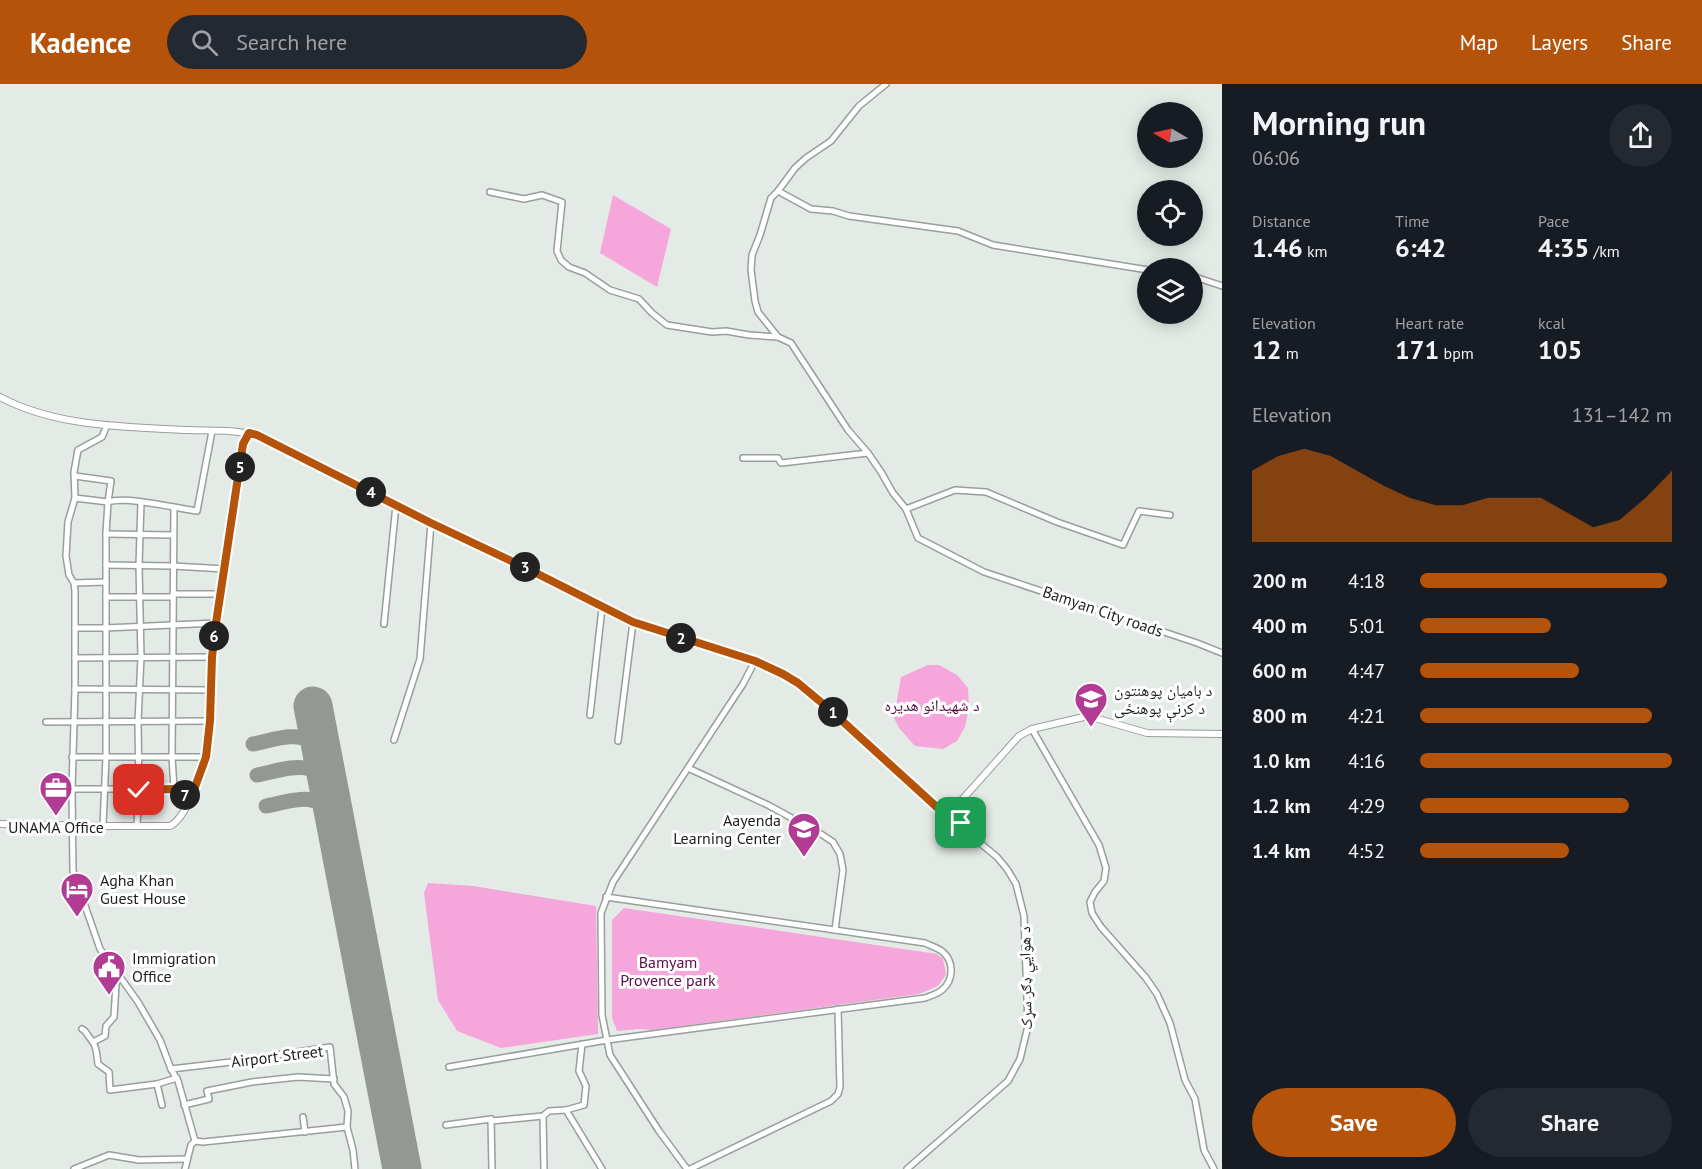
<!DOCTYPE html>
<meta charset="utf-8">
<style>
:root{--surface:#171b24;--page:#242831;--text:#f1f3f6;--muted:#9ea1a6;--accent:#b45309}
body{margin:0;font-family:"PT Sans","Noto Naskh Arabic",sans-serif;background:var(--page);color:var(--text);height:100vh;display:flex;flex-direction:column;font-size:22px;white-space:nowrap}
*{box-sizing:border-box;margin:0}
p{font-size:20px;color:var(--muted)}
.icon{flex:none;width:33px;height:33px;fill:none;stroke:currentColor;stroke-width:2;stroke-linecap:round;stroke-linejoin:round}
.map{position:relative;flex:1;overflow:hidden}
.side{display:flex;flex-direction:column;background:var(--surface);width:480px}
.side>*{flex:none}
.needle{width:39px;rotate:279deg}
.fabs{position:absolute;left:1137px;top:18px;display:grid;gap:12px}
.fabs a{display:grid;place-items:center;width:66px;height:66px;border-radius:50%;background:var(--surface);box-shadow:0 3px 15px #0003;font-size:30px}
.pin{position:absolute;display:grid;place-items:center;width:51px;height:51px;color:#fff;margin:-26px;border-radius:12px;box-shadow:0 3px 9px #0006}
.km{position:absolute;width:30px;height:30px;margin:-15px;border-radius:50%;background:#222;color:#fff;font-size:16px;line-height:30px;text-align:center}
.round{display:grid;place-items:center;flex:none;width:63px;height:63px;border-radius:32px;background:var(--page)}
.summary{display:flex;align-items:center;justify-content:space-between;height:102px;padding:0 30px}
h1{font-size:33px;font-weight:800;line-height:45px}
.stats{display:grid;grid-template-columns:repeat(3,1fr);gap:9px;height:102px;padding:6px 30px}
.stats div{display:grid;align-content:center}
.stats b{font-size:26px;font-weight:800}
.stats small{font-size:16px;font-weight:400}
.stats p{font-size:16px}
.chart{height:168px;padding:12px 30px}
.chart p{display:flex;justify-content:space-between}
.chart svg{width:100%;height:108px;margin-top:6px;fill:var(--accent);opacity:.7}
.primary-button{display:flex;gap:12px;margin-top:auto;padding:12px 30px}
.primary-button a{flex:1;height:69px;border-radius:36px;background:var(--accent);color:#fff;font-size:24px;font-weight:800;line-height:69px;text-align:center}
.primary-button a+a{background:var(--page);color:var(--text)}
ul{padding:0 30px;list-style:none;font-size:20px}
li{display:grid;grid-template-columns:96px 72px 1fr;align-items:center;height:45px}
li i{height:15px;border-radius:8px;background:var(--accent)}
header{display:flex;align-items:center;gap:36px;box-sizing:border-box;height:84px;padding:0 30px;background:var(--accent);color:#fff}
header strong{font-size:28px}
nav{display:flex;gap:33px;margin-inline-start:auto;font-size:21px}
.search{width:420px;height:54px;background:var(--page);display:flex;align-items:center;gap:15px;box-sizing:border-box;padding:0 21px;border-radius:33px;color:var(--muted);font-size:22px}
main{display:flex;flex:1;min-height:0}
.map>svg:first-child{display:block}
</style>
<header>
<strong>Kadence</strong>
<div class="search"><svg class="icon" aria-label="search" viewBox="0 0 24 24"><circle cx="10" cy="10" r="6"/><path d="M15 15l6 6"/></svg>Search here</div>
<nav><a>Map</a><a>Layers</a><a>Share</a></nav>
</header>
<main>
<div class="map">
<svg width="1222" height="1085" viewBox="0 0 1222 1085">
<rect width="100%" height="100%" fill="#e4ebe6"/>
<g fill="#f5a6db">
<polygon points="613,111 671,145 657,203 600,169"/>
<polygon points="928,581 939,581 957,591 968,604 969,623 965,643 957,657 943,665 915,662 899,644 894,634 901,593"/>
<polygon points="428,799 473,802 596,822 598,950 501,964 457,947 438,916 424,809"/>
<polygon points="624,824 937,870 943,875 946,890 938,902 919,910 652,946 640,945 617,947 612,934 612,836"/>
</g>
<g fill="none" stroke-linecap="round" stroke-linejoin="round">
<g stroke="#949895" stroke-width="15">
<path d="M253,660C270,657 295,647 310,657C316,660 319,666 323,671"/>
<path d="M257,691C273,688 295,680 310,685C318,687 324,694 328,701"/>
<path d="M266,722C293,717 315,706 334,731"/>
</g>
<polyline stroke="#949895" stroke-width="39" points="313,622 402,1085"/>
<g stroke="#989f9a" stroke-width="8">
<g id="minor">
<polyline points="778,107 811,125 833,127 849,132 958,147 993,161 1148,186"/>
<polyline points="490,108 524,115 542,111 562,118 557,167 561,176 569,183 585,189 610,206 639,215 652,229 667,241 712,248 726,247 749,251 778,253 791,259 848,346 868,369 881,388 893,409 906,425 918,454 984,488 1197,559 1222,569"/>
<polyline points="1192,192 1222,202"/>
<polyline points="778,253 758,228 755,217 751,186 752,171 760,151 771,114 778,107 795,84 806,74 831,57 859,22 886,0"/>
<polyline points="107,341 102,353 78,366 74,388 75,414 68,438 66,472 69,491 74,499 75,507 75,605 72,705 73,787 100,865 138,918 160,956 171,985 178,997 195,1057 191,1061 185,1085"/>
<polyline points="743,374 778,374 781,379 868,369"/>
<polyline points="75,392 111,397 108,418 106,450 106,673 103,742"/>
<path d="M75,414L108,418C128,412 175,424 197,427L212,347"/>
<polyline points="906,425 955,406 986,408 1057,438 1123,461 1139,427 1170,431"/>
<polyline points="106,450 173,451"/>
<polyline points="106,481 173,482 225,485"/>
<polyline points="74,499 106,498"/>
<polyline points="173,510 221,510"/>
<polyline points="106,513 173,513"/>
<polyline points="384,540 396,421"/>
<polyline points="75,544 105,544 216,539"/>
<polyline points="75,574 212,573"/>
<polyline points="75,605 211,606"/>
<polyline points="590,631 602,524"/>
<polyline points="46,638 210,637"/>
<polyline points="1032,645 1099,761 1106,784 1104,797 1095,808 1090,818 1092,829 1101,843 1146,894 1157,910 1170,939 1185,996 1195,1015 1204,1066 1214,1085"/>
<polyline points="394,656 420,575 431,439"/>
<polyline points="618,657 633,538"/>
<polyline points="72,673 206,673"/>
<polyline points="688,684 768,721 821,750 833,758 840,770 843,786 835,846"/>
<polyline points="72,705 174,705 191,714"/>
<polyline points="174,705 172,673 174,423"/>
<polyline points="137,741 139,706 138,638 141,573 139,482 141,418"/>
<path d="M82,945L85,947C88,952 91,955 94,960C97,966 97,974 98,980L109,988L110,1006L157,1000L177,994"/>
<polyline points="93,958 105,952 106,942 114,933 116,900 119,893"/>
<polyline points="582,960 579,987 586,1002 584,1021 566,1026 602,1085"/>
<path d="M449,983L607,956L925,914C930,912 938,910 942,906C954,896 954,878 943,868C938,864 931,862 925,859L606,813"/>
<polyline points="171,985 231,978 330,963 334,1000 344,1013 348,1027 347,1043 353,1066 355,1085"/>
<polyline points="157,1000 162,1021"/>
<polyline points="184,1021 209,1015 207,1007 252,998 298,993 334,995"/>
<polyline points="543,1032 544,1085"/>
<polyline points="303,1033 305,1048"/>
<polyline points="491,1035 492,1085"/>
<polyline points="446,1041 491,1035 491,1037 543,1032 549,1027 566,1026"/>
<polyline points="195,1057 203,1058 347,1043"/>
<polyline points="74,1085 109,1071 139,1076 187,1075"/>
<polyline points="687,1085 659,1047 610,971 602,931 601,829 613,798 743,600 755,577"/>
<polyline points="690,1085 831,1017 838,1010 840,1003 838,925"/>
<polyline points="907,1085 1008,997 1020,975 1028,942 1024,832 1016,800 1007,785 997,773 974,754 961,739 946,734 941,730 940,726"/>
</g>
</g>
<g stroke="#989f9a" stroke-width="8">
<g id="tertiary">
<path d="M0,313C56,343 126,343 188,346C211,347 235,345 257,352L431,439L526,484L602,524L633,538L755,577L783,590L798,599L828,624L940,726L950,725L960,718L1019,652L1032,645L1088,632L1147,649L1222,650"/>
<path d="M0,740L103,742H170C186,734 201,692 205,674C214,640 209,604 212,569C220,499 234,430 243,360L249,349"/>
</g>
</g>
<use href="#minor" stroke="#fff" stroke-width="5"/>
<use href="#tertiary" stroke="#fff" stroke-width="6"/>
</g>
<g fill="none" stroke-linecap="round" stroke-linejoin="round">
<g stroke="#fff" stroke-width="12">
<path id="route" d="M139,706L174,705L191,714L206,673L210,637L212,573L216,539L243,360L249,349L257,351L431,439L526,484L633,538L755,577L783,590L798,599L828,624L940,726C943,736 953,735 961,739"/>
</g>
<use href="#route" stroke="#b45309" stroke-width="8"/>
</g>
<defs>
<g id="university-pin" transform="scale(1.725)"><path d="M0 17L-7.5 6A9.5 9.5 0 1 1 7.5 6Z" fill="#b23c93" stroke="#fff"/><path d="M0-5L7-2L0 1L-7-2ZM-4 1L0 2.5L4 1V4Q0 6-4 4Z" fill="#fff"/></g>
<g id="office-pin" transform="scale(1.725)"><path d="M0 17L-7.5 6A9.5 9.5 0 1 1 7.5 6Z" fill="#b23c93" stroke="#fff"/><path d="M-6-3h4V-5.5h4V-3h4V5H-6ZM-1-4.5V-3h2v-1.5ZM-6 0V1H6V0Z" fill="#fff"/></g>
<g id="school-pin" transform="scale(1.725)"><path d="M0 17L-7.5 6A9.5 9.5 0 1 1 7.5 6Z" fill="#b23c93" stroke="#fff"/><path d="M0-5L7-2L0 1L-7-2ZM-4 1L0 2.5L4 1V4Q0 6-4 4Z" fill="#fff"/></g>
<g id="hotel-pin" transform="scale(1.725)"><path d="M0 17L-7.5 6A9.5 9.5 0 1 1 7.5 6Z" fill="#b23c93" stroke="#fff"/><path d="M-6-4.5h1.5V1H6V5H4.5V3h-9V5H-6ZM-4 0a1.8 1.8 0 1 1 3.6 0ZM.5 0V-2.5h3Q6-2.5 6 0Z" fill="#fff"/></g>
<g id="civic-pin" transform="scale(1.725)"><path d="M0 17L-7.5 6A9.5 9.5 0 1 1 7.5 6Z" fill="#b23c93" stroke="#fff"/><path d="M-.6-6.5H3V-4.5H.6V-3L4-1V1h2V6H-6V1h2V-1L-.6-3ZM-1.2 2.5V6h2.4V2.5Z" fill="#fff"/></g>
</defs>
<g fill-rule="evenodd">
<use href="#university-pin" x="1091" y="615"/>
<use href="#office-pin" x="56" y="704"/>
<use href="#school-pin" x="804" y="745"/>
<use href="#hotel-pin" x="77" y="805"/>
<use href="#civic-pin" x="109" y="883"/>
</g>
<g text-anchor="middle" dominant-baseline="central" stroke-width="6" stroke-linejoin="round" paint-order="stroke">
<g font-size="16" fill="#1c1f1d" stroke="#fff">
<text transform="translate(1103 527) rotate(19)">Bamyan City roads</text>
<text transform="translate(1025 894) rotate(-91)">د هوايي ډګر سړک</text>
<text transform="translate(277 972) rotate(-7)">Airport Street</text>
</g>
<g font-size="16" fill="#1c1f1d" stroke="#fff" text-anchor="start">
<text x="1114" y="606">د بامیان پوهنتون<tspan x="1114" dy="18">د کرنې پوهنځی</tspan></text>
<text x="781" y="736" text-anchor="end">Aayenda<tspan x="781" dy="18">Learning Center</tspan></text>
<text x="56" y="743" text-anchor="middle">UNAMA Office</text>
<text x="100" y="796">Agha Khan<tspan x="100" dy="18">Guest House</tspan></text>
<text x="132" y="874">Immigration<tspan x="132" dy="18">Office</tspan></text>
</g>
<g font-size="16" fill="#5a0d48" stroke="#fff">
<text x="932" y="621">د شهیدانو هدیره</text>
<text x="668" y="878">Bamyam<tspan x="668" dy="18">Provence park</tspan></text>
</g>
</g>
</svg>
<div class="fabs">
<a><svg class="needle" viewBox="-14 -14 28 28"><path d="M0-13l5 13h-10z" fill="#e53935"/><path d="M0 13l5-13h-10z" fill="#9ea1a6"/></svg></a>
<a><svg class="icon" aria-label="locate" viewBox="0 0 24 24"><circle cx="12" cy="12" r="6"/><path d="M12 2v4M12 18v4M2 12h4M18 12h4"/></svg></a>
<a><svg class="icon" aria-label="layers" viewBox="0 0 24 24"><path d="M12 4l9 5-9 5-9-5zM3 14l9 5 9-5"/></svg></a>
</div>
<div class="pin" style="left:961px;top:739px;background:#1e9e55"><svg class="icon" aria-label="arrive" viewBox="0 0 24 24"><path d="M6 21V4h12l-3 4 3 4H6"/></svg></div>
<div class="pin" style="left:139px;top:706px;background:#d93025"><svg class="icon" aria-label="check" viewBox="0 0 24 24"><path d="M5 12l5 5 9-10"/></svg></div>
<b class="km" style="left:833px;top:628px">1</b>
<b class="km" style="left:681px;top:554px">2</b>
<b class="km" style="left:525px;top:483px">3</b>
<b class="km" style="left:371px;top:408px">4</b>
<b class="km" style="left:240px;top:383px">5</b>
<b class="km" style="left:214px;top:552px">6</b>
<b class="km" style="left:185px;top:711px">7</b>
</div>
<section class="side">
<div class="summary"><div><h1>Morning run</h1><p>06:06</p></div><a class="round"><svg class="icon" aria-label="share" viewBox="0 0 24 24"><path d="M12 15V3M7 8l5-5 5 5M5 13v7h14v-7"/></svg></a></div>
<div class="stats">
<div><p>Distance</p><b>1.46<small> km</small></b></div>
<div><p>Time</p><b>6:42</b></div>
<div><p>Pace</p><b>4:35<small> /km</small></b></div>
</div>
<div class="stats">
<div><p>Elevation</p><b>12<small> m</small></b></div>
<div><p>Heart rate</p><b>171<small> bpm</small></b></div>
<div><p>kcal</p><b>105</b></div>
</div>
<div class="chart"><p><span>Elevation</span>131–142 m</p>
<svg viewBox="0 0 160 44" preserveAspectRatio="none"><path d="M0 44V15L10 9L20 6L30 9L40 15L50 21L60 26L70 29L80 29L90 26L100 26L110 26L120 32L130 38L140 35L150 26L160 15V44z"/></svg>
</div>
<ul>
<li><b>200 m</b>4:18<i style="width:98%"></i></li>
<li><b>400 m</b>5:01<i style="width:52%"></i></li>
<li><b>600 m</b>4:47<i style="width:63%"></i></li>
<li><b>800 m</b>4:21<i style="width:92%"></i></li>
<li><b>1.0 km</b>4:16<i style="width:100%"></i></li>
<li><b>1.2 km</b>4:29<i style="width:83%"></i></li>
<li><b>1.4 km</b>4:52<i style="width:59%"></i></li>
</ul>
<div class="primary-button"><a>Save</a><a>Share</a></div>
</section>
</main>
